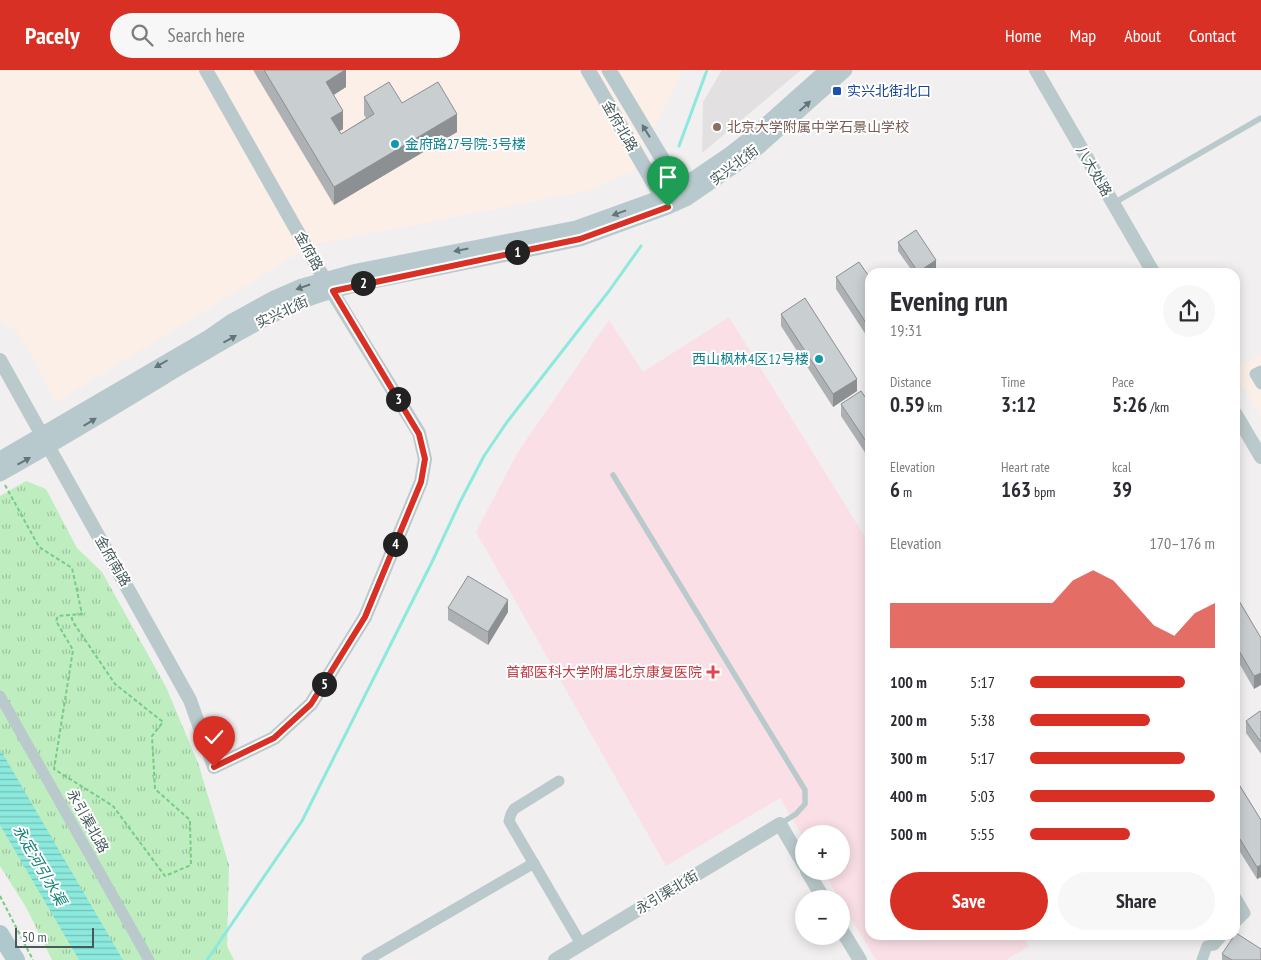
<!DOCTYPE html>
<meta charset="utf-8">
<style>
:root{--surface:#fff;--page:#f7f7f7;--text:#2b2b33;--muted:#7c7c81;--accent:#d93025}
body{margin:0;font-family:"PT Sans Narrow","Noto Sans SC",sans-serif;background:var(--page);color:var(--text);height:100vh;display:flex;flex-direction:column;font-size:19px;white-space:nowrap}
*{box-sizing:border-box;margin:0}
p{font-size:16px;color:var(--muted)}
.icon{flex:none;width:28px;height:28px;fill:none;stroke:currentColor;stroke-width:2;stroke-linecap:round;stroke-linejoin:round}
.map{position:relative;flex:1;overflow:hidden}
.side{position:absolute;left:865px;top:198px;width:375px;height:672px;display:flex;flex-direction:column;background:var(--surface);border-radius:15px;box-shadow:0 2px 12px #0003}
.side>*{flex:none}
.tools{position:absolute;left:795px;top:755px;display:grid;gap:10px}
.tools a{display:grid;place-items:center;width:55px;height:55px;border-radius:50%;background:var(--surface);box-shadow:0 2px 12px #0003;font-size:25px}
.scale{position:absolute;left:15px;bottom:12px;width:79px;box-sizing:border-box;padding-left:5px;border:2px solid #47595b;border-top:0;font-size:14px;line-height:18px;white-space:nowrap;color:#47595b;-webkit-text-stroke:4px #fff;paint-order:stroke}
.pin{position:absolute;display:grid;place-items:center;width:42px;height:42px;color:#fff;margin:-51px -21px;border-radius:50% 50% 50% 0;rotate:-45deg;box-shadow:0 0 5px #0007}
.pin .icon{rotate:45deg}
.km{position:absolute;width:25px;height:25px;margin:-12px;border-radius:50%;background:#222;color:#fff;font-size:14px;line-height:25px;text-align:center}
.round{display:grid;place-items:center;flex:none;width:52px;height:52px;border-radius:26px;background:var(--page)}
.overview{display:flex;align-items:center;justify-content:space-between;height:85px;padding:0 25px}
h1{font-size:28px;font-weight:700;line-height:38px}
.stats{display:grid;grid-template-columns:repeat(3,1fr);gap:8px;height:85px;padding:5px 25px}
.stats div{display:grid;align-content:center}
.stats b{font-size:21px;font-weight:700}
.stats small{font-size:14px;font-weight:400}
.stats p{font-size:14px}
.chart{height:140px;padding:10px 25px}
.chart p{display:flex;justify-content:space-between}
.chart svg{width:100%;height:90px;margin-top:5px;fill:var(--accent);opacity:.7}
.primary-button{display:flex;gap:10px;margin-top:auto;padding:10px 25px}
.primary-button a{flex:1;height:58px;border-radius:30px;background:var(--accent);color:#fff;font-size:20px;font-weight:700;line-height:58px;text-align:center}
.primary-button a+a{background:var(--page);color:var(--text)}
ul{padding:0 25px;list-style:none;font-size:16px}
li{display:grid;grid-template-columns:80px 60px 1fr;align-items:center;height:38px}
li i{height:12px;border-radius:6px;background:var(--accent)}
header{display:flex;align-items:center;gap:30px;box-sizing:border-box;height:70px;padding:0 25px;background:var(--accent);color:#fff}
header strong{font-size:24px}
nav{display:flex;gap:28px;margin-inline-start:auto;font-size:18px}
.search{width:350px;height:45px;background:var(--page);display:flex;align-items:center;gap:12px;box-sizing:border-box;padding:0 18px;border-radius:28px;color:var(--muted);font-size:19px}
.map>svg:first-child{display:block}
</style>
<header>
<strong>Pacely</strong>
<div class="search"><svg class="icon" aria-label="search" viewBox="0 0 24 24"><circle cx="10" cy="10" r="6"/><path d="M15 15l6 6"/></svg>Search here</div>
<nav><a>Home</a><a>Map</a><a>About</a><a>Contact</a></nav>
</header>
<div class="map">
<svg width="1261" height="890" viewBox="0 0 1261 890">
<defs>
<pattern id="grass-tufts" width="24" height="20" patternUnits="userSpaceOnUse" patternTransform="scale(1.25)"><rect width="24" height="20" fill="#beeec0"/><path d="M3 7l-1-3M5 7V3M7 7l1-3M15 17l-1-3M17 17v-4M19 17l1-3" fill="none" stroke="#9cc49f"/></pattern>
<pattern id="water-rules" width="6" height="5" patternUnits="userSpaceOnUse" patternTransform="scale(1.25)"><rect width="6" height="5" fill="#8ce9dd"/><path d="M0 2.5h6" fill="none" stroke="#74c0b6"/></pattern>
</defs>
<rect width="100%" height="100%" fill="#f1efef"/>
<g fill="#fbefe8">
<polygon points="0,0 683,0 632,102 584,122 312,175 56,333 22,269 12,257 0,251"/>
<polygon points="1261,284 1261,348 1235,303 1235,300"/>
</g>
<polygon fill="#e2e0e1" points="722,0 801,0 702,83 703,32"/>
<polygon fill="#fae0e6" points="729,247 870,475 870,865 1022,865 1029,876 1006,890 876,890 841,832 841,829 839,829 823,801 841,801 841,764 804,764 804,769 780,728 666,796 476,462 518,382 609,250 643,302"/>
<polygon fill="url(#grass-tufts)" points="26,411 46,419 77,478 102,502 166,617 198,693 229,795 227,876 234,890 52,890 26,837 0,796 0,426"/>
<polygon fill="url(#water-rules)" points="0,679 123,890 79,890 0,755"/>
<g fill="none" stroke-linecap="round" stroke-linejoin="round">
<g stroke="#8ce9dd" stroke-width="3">
<polyline points="679,76 707,0"/>
<polyline points="207,890 302,751 432,492 460,432 484,386 507,352 609,221 641,176"/>
</g>
<g stroke="#77cb84" stroke-width="2" stroke-dasharray="4 2.5" stroke-linecap="butt">
<polyline points="5,415 39,477 72,498 82,544 58,546 56,551 73,580 54,699 113,736 165,806 191,795 190,750 155,719 152,666 163,652 115,614 73,552 71,545"/>
<polyline points="0,826 33,890"/>
</g>
<g stroke="#bac9cb" stroke-width="5.5">
<polyline points="1114,133 1261,48"/>
<polyline points="613,405 805,720 805,734 796,744 780,754"/>
</g>
<g stroke="#bac9cb" stroke-width="11">
<polyline points="1261,301 1255,304 1261,314"/>
<polyline points="0,626 149,890"/>
<polyline points="559,711 514,739 511,744 509,751 581,874"/>
<polyline points="1235,826 1245,843 1235,853"/>
<polyline points="367,890 534,793"/>
<polyline points="1202,890 1207,876 1214,875 1223,865"/>
</g>
<g stroke="#bac9cb" stroke-width="14">
<polyline points="1036,0 1153,202"/>
<polyline points="0,290 190,630 214,697 274,668 311,634 365,547 421,412 425,389 419,363 325,210 206,0"/>
<polyline points="1235,343 1261,387"/>
<polyline points="807,801 824,829"/>
<polyline points="841,859 860,890"/>
<polyline points="555,890 780,754 804,795"/>
</g>
<g stroke="#b8c9cd" stroke-width="15">
<polyline points="588,0 667,136"/>
<polyline points="609,0 684,125"/>
<polyline points="0,389 209,267 232,251 272,229 302,216 357,201 576,158 662,127 680,118 730,84 753,66 827,0"/>
<path d="M0,404C55,373 110,340 164,307C208,281 253,253 301,232C319,224 339,219 359,214L580,169L668,137L686,129L737,94L761,75L845,0"/>
</g>
<polyline stroke="#afc8cd" stroke-width="18" points="0,864 16,890"/>
</g>
<g fill="#adb1b3">
<polygon points="253,0 346,0 346,17 333,25 343,59 339,61 341,64 366,48 364,45 364,27 402,33 457,62 334,135"/>
<polygon points="898,172 936,199 931,202 913,202 898,181"/>
<polygon points="836,207 870,208 870,271 836,219"/>
<polygon points="781,244 857,321 833,337 781,256"/>
<polygon points="841,334 870,334 870,390 841,346"/>
<polygon points="1235,524 1261,568 1254,619 1235,586"/>
<polygon points="448,538 508,542 488,575 448,550"/>
<polygon points="1261,643 1261,684 1246,663 1246,651"/>
<polygon points="1235,708 1261,750 1261,807 1257,809 1235,774"/>
<polygon points="1222,884 1261,890 1222,890"/>
</g>
<g fill="#8d9092">
<polygon points="345,0 346,0 346,17 326,30 326,12"/>
<polygon points="343,41 343,59 331,66 331,48"/>
<polygon points="457,44 457,62 334,135 334,117"/>
<polygon points="936,190 936,199 931,202 918,202"/>
<polygon points="857,309 857,321 833,337 833,324"/>
<polygon points="508,530 508,542 488,575 488,562"/>
<polygon points="1261,603 1261,615 1254,619 1254,606"/>
<polygon points="1261,795 1261,807 1257,809 1257,797"/>
<polygon points="1239,828 1239,840 1235,843 1235,830"/>
</g>
<g fill="#c9ced0" stroke="#8d9092">
<polygon points="264,0 345,0 326,12 343,41 331,48 341,64 374,44 364,27 389,12 402,33 438,12 457,44 334,117"/>
<polygon points="916,160 936,190 918,202 898,172"/>
<polygon points="859,192 870,208 870,259 836,207"/>
<polygon points="805,228 857,309 833,324 781,244"/>
<polygon points="861,321 870,334 870,377 841,334"/>
<polygon points="468,506 508,530 488,562 448,538"/>
<polygon points="1235,524 1261,568 1261,603 1254,606 1235,574"/>
<polygon points="1260,641 1261,643 1261,672 1246,651"/>
<polygon points="1235,708 1261,750 1261,795 1257,797 1235,761"/>
<polygon points="1235,823 1239,828 1235,830"/>
<polygon points="1236,863 1261,879 1261,890 1232,890 1222,884"/>
</g>
<defs><path id="oneway-solid" d="M-6-.8H1V-3.2L6.5 0L1 3.2V.8H-6Z" transform="scale(1.25)"/></defs>
<g fill="#637578">
<use href="#oneway-solid" transform="translate(805 36) rotate(-42)"/>
<use href="#oneway-solid" transform="translate(646 61) rotate(-122)"/>
<use href="#oneway-solid" transform="translate(619 143) rotate(160)"/>
<use href="#oneway-solid" transform="translate(461 180) rotate(169)"/>
<use href="#oneway-solid" transform="translate(303 217) rotate(161)"/>
<use href="#oneway-solid" transform="translate(230 269) rotate(-29)"/>
<use href="#oneway-solid" transform="translate(161 294) rotate(150)"/>
<use href="#oneway-solid" transform="translate(90 352) rotate(-31)"/>
<use href="#oneway-solid" transform="translate(24 391) rotate(-29)"/>
</g>
<g fill="none" stroke-linecap="round" stroke-linejoin="round">
<g stroke="#fff" stroke-width="10">
<polyline id="route" points="214,697 274,668 311,634 365,547 421,412 425,389 419,364 333,221 580,169 668,137"/>
</g>
<use href="#route" stroke="#d93025" stroke-width="6"/>
</g>
<rect fill="#1a4fb4" stroke="#fff" stroke-width="2" x="832" y="16" width="10" height="10" rx="2.5"/>
<circle fill="#8d6e63" stroke="#fff" stroke-width="2" cx="717" cy="57" r="5"/>
<g fill="#0f9aa8" stroke="#fff" stroke-width="2">
<circle cx="395" cy="74" r="5"/>
<circle cx="819" cy="289" r="5"/>
</g>
<path fill="#e0444e" stroke="#fff" stroke-width="2" d="M710.5 594.5h5v5h5v5h-5v5h-5v-5h-5v-5h5z"/>
<g text-anchor="middle" dominant-baseline="central" stroke-width="4" stroke-linejoin="round" paint-order="stroke">
<g font-size="14" fill="#164399" stroke="#fff" text-anchor="start">
<text x="847" y="21">实兴北街北口</text>
</g>
<g font-size="14" fill="#47595b" stroke="#fff">
<text transform="translate(620 56) rotate(60)">金府北路</text>
<text transform="translate(734 95) rotate(-37)">实兴北街</text>
<text transform="translate(1094 101) rotate(60)">八大处路</text>
<text transform="translate(309 181) rotate(61)">金府路</text>
<text transform="translate(282 242) rotate(-25)">实兴北街</text>
<text transform="translate(113 491) rotate(60)">金府南路</text>
<text transform="translate(88 751) rotate(61)">永引渠北路</text>
<text transform="translate(667 822) rotate(-31)">永引渠北街</text>
</g>
<g font-size="14" fill="#785e54" stroke="#fff" text-anchor="start">
<text x="727" y="57">北京大学附属中学石景山学校</text>
</g>
<g font-size="14" fill="#0d838f" stroke="#fff" text-anchor="start">
<text x="405" y="74">金府路27号院-3号楼</text>
<text x="809" y="289" text-anchor="end">西山枫林4区12号楼</text>
</g>
<g font-size="14" fill="#be3a42" stroke="#fff" text-anchor="end">
<text x="702" y="602">首都医科大学附属北京康复医院</text>
</g>
<g font-size="15" font-style="italic" fill="#108071" stroke="#fff">
<text transform="translate(40 795) rotate(60)">永定河引水渠</text>
</g>
</g>
</svg>
<div class="tools">
<a>+</a>
<a>−</a>
</div>
<div class="scale">50 m</div>
<div class="pin" style="left:668px;top:137px;background:#1e9e55"><svg class="icon" aria-label="arrive" viewBox="0 0 24 24"><path d="M6 21V4h12l-3 4 3 4H6"/></svg></div>
<div class="pin" style="left:214px;top:697px;background:#d93025"><svg class="icon" aria-label="check" viewBox="0 0 24 24"><path d="M5 12l5 5 9-10"/></svg></div>
<b class="km" style="left:517px;top:182px">1</b>
<b class="km" style="left:363px;top:213px">2</b>
<b class="km" style="left:398px;top:329px">3</b>
<b class="km" style="left:395px;top:474px">4</b>
<b class="km" style="left:324px;top:614px">5</b>
<section class="side">
<div class="overview"><div><h1>Evening run</h1><p>19:31</p></div><a class="round"><svg class="icon" aria-label="share" viewBox="0 0 24 24"><path d="M12 15V3M7 8l5-5 5 5M5 13v7h14v-7"/></svg></a></div>
<div class="stats">
<div><p>Distance</p><b>0.59<small> km</small></b></div>
<div><p>Time</p><b>3:12</b></div>
<div><p>Pace</p><b>5:26<small> /km</small></b></div>
</div>
<div class="stats">
<div><p>Elevation</p><b>6<small> m</small></b></div>
<div><p>Heart rate</p><b>163<small> bpm</small></b></div>
<div><p>kcal</p><b>39</b></div>
</div>
<div class="chart"><p><span>Elevation</span>170–176 m</p>
<svg viewBox="0 0 160 44" preserveAspectRatio="none"><path d="M0 44V22L10 22L20 22L30 22L40 22L50 22L60 22L70 22L80 22L90 11L100 6L110 11L120 22L130 33L140 38L150 27L160 22V44z"/></svg>
</div>
<ul>
<li><b>100 m</b>5:17<i style="width:84%"></i></li>
<li><b>200 m</b>5:38<i style="width:65%"></i></li>
<li><b>300 m</b>5:17<i style="width:84%"></i></li>
<li><b>400 m</b>5:03<i style="width:100%"></i></li>
<li><b>500 m</b>5:55<i style="width:54%"></i></li>
</ul>
<div class="primary-button"><a>Save</a><a>Share</a></div>
</section>
</div>
